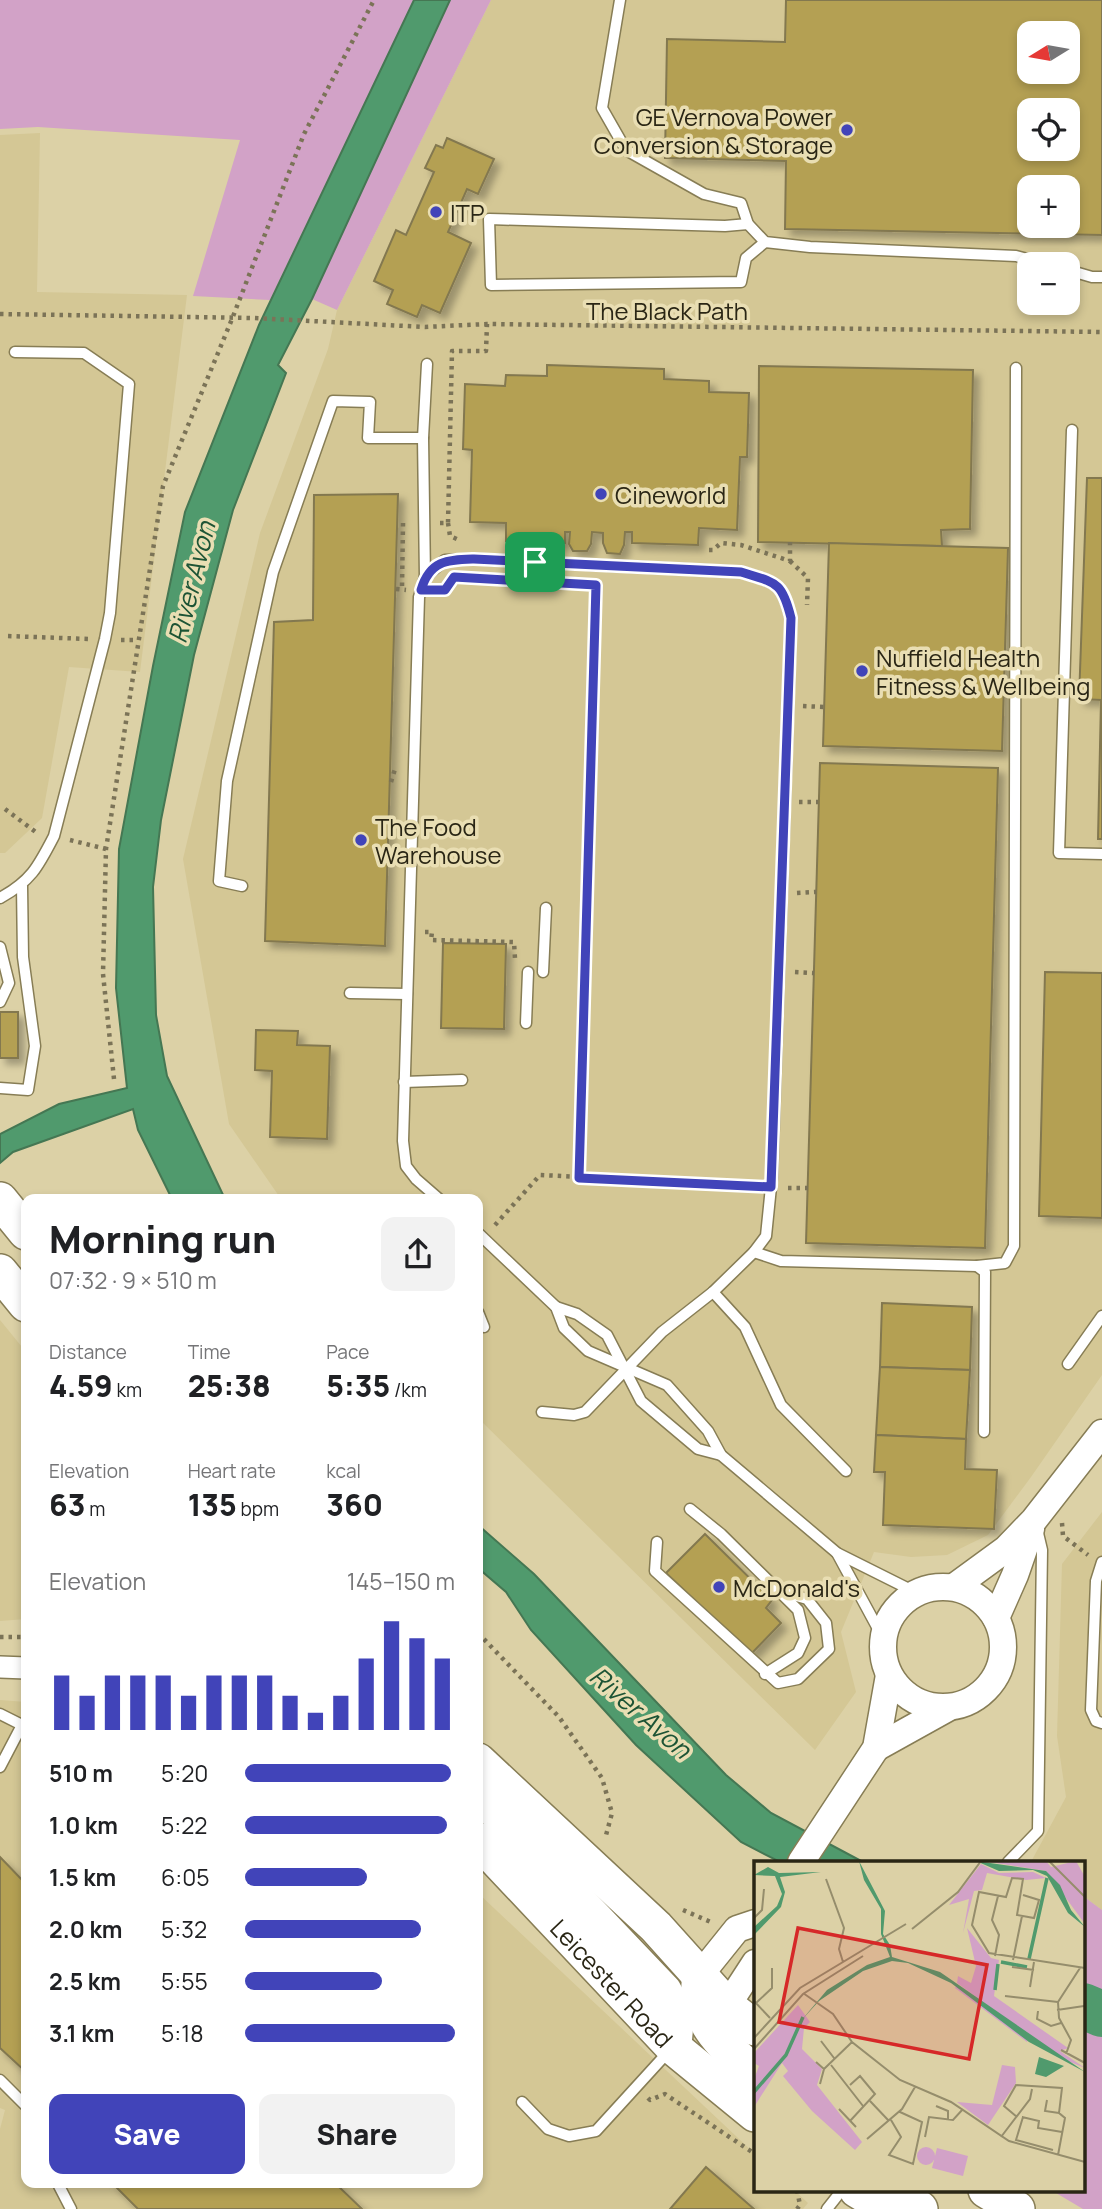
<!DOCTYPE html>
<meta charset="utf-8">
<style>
:root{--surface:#fff;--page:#f2f2f2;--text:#202124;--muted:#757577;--accent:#4144b9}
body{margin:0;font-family:Manrope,sans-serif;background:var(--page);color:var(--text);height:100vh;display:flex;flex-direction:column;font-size:26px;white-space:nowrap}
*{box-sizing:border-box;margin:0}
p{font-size:23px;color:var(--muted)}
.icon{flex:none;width:38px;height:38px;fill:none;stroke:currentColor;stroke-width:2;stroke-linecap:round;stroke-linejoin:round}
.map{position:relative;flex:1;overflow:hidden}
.drawer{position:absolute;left:21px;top:1194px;width:462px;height:994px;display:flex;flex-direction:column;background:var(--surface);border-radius:14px;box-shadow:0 4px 10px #0003}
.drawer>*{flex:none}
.needle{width:46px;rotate:259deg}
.tools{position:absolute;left:1017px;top:21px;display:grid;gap:14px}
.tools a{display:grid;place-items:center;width:63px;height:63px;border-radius:14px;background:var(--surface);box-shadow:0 4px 10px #0003;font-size:35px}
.pin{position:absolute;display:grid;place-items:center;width:60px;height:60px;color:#fff;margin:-30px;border-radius:14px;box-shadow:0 4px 10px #0006}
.round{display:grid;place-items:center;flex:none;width:74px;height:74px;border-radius:14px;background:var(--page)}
.head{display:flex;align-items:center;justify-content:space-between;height:119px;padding:0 28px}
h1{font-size:38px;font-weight:800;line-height:52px}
.figures{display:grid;grid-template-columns:repeat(3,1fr);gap:10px;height:119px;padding:7px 28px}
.figures div{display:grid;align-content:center}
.figures b{font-size:30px;font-weight:800}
.figures small{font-size:19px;font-weight:400}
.figures p{font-size:19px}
.chart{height:196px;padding:14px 28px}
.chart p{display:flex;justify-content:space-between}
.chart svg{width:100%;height:126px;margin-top:7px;stroke:var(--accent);stroke-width:6}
.action{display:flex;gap:14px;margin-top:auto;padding:14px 28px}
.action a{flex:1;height:80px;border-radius:14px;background:var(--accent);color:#fff;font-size:28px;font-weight:800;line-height:80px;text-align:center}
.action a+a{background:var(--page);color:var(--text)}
ul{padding:0 28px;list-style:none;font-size:23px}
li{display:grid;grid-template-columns:112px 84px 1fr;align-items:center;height:52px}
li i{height:18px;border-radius:9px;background:var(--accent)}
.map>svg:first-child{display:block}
</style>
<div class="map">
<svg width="1102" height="2209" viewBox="0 0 1102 2209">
<defs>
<filter id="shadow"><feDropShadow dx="6" dy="6" stdDeviation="3.5" flood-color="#0004"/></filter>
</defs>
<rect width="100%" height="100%" fill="#dcd1a6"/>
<g fill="#d4c795" fill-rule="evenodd">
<path d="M491,0H1102V1375L1031,1477L988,1535L947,1555L911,1557L874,1552L841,1632L856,1692L815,1750L478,1418V1199H281L229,1124L183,859L260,533L328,349L337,310ZM1029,33H1068V72H1029ZM1029,110H1068V149H1029ZM1029,187H1068V226H1029ZM1029,264H1068V303H1029Z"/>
<polygon points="40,133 37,292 187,295 140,672 69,667 42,818 5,853 0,853 0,135"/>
<polygon points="0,1320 26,1352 26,1619 0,1621"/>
<polygon points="1102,1512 1102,1910 1083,1896 1083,1862 1036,1862 1032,1860 1066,1797 1057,1736 1062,1564"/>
<polygon points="0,1700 26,1702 26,2182 478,2182 478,1893 755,2154 755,2190 794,2190 808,2203 803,2209 0,2209 0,2129 5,2110 0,2108"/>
</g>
<g fill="#d2a2c7">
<polygon points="0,0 414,0 270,300 193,296 240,140 38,127 0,129"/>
<polygon points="450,0 491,0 337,310 312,299"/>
<polygon points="1083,1896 1102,1910 1102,2209 1083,2209 1051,2190 1083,2190"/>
</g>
<g fill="#509a6d" stroke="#457753" stroke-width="2">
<polygon points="414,0 450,0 312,299 278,365 286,373 233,510 194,655 161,820 153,887 156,1015 167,1076 225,1199 172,1199 138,1130 133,1109 13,1152 0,1163 0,1134 59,1104 127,1088 116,988 119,849 153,666 185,512 259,325"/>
<polygon points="478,1525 534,1574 726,1775 771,1813 863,1862 780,1862 741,1842 636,1745 531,1630 506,1592 478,1568"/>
</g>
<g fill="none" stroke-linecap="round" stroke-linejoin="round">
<polyline stroke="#509a6d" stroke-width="46" points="1083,2006 1102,2014"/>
</g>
<g fill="#b4a052" stroke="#837850" stroke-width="2" fill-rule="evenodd" filter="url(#shadow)">
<path d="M786,0H1102V235L785,229L786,161L665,158L667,39L785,42ZM1029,33H1068V72H1029ZM1029,110H1068V149H1029ZM1029,187H1068V226H1029Z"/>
<polygon points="447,138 494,159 478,194 467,189 448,232 471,243 440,313 422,305 417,317 387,304 393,290 374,281 396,230 406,235 434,172 425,168 436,145 443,148"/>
<polygon points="547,365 664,369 664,379 709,381 709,392 749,393 747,457 740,457 737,530 699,528 698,545 632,543 632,532 625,532 624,545 620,554 607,553 603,543 603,533 592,532 591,544 587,551 573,551 569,544 570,532 565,532 565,543 506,541 506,523 470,522 472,450 463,449 465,384 505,386 506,375 547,376"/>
<polygon points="759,366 973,370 970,529 941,530 942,546 758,542"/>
<polygon points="1087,478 1102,478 1102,700 1079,699"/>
<polygon points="398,494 385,946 265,941 274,622 313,620 314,495"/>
<polygon points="829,543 1008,548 1002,751 823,746"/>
<polygon points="1101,700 1102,700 1102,839 1098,839"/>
<polygon points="820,763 998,768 985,1248 806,1243"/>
<polygon points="443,943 506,944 504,1029 441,1028"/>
<polygon points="1045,972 1102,973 1102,1218 1039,1216"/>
<rect x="0" y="1012" width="18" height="46"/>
<polygon points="256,1030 298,1031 297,1045 330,1046 327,1139 270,1137 272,1071 255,1070"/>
<polygon points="882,1303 972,1307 970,1370 880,1367"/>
<polygon points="880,1367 970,1370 966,1439 876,1435"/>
<polygon points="876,1435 966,1439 965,1469 997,1470 994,1529 883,1525 885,1472 874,1472"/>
<polygon points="705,1534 772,1600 766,1608 781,1623 751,1654 666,1573"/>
<polygon points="0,1857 26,1884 26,2072 0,2048"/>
<polygon points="706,2167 754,2209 670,2209"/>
<polygon points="111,2182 334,2182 362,2209 138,2209"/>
</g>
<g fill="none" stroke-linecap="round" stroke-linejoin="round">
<g stroke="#877d55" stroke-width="13">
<g id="service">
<polyline points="620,0 602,108 626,150 704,194 741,203 748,224 765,242 810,247 1016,256 1046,264"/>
<polyline points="748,224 725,226 489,219 491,285 741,282 746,258 765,242"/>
<polyline points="1068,270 1092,277 1102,277"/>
<polyline points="1072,430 1059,853 1102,854"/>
<polyline points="425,577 423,438 427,364"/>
<polyline points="242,886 219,881 227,781 273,572 333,401 370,402 368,438 423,438"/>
<path d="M0,898C31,881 38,867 54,836L105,639L110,613L129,384L84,353L15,352"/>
<polyline points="0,947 9,983 0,1002"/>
<polyline points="543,972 546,908"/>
<polyline points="350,993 407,994"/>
<polyline points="526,1023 528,972"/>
<polyline points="404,1082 462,1080"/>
<polyline points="0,1088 28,1090 35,1046 23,957 22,886"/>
<path d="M439,1199L416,1179L406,1166L403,1141L419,597L425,577L445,560L474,559L741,572C776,583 782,581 791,619L772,1177L766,1236L754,1252L713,1292L662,1332L585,1412L574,1415L542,1412"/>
<polyline points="478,1233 556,1307 564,1328 588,1351 667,1385 708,1431 721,1455 837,1553 917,1593"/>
<polyline points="754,1252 781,1261 977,1266 1005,1263 1014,1246 1016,368"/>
<polyline points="977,1266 985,1272 984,1432"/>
<polyline points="713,1292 745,1327 781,1405 846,1471"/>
<polyline points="556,1307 577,1314 607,1335 641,1401 698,1449 721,1455"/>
<polyline points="478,1312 484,1327"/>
<polyline points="1068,1364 1102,1316"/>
<polyline points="690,1509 721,1534 798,1610 805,1638 798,1653 765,1674"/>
<polyline points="657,1542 655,1571 778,1683 798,1679 829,1649 826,1623 807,1599 779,1591"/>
<polyline points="837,1553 883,1638"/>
<polyline points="1102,1562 1096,1581 1091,1710 1096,1721 1102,1723"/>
<polyline points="0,1714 22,1725 0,1767"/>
<polyline points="1008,1862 1038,1831 1042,1550 1037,1529"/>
<polyline points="0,2080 26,2106"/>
<polyline points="522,2102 548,2129 569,2136 596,2131 669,2051"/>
<polyline points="57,2182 71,2209"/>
<polyline points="827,2209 842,2190"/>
</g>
</g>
<g stroke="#877d55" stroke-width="24">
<polyline id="minor" points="0,1667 26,1668"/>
</g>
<g stroke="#877d55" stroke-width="29">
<g id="tertiary">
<circle cx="943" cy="1647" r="60"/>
<polyline points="954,1587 1006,1549 1034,1520 1102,1433"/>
<polyline points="996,1618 1015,1575 1031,1529"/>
<polyline points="876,1748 948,1708"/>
<polyline points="801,1862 876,1748 889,1675"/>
<polyline points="700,1975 737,1929 755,1923"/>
<polyline points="714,2016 727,2006 755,1963"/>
</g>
</g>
<g stroke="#877d55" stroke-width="38">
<g id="trunk">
<polyline points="0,1200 26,1232"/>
<polyline points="0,1272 26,1304"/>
<polyline points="478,1761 656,1927 727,2006 755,2028"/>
<path d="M478,1783L504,1823L664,1991C675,2010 678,2026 673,2047"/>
<path id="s1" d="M478,1840L673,2047L755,2114"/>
<path d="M700,1975C692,2021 724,2046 755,2073"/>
<polyline points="857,2190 889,2209"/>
<polyline points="895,2190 920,2209"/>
<polyline points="986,2190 1017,2209"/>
</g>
</g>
<g stroke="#7b7357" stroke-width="4.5" stroke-dasharray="3.5 5" stroke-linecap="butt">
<polyline points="0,314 254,318 425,327 487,324 1102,332"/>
<polyline points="440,523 448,523 452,351 486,351 487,324"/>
<polyline points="448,523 450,536 459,540"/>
<polyline points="709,550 713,550 721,543 741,545 790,561 790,542"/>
<polyline points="790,561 808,578 807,605"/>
<polyline points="402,586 403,523 407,523"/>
<polyline points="396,589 406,590"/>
<polyline points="439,590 445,591 453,579"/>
<polyline points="8,636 88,639"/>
<polyline points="121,640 138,640"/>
<polyline points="803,706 824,707"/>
<polyline points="391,782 395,769"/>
<polyline points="799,802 818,802"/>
<polyline points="5,809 37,833"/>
<polyline points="70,840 106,849"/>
<polyline points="797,893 816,892"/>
<polyline points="425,932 432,932 431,940 514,942 515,959"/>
<polyline points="795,972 814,973"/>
<polyline points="114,1079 103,974 106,849 163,486 232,319 304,134 374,0"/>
<polyline points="579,1178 596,580"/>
<polyline points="788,1188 808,1188"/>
<polyline points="495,1225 540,1175 754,1185"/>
<polyline points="1062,1523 1063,1536 1088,1555"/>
<polyline points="478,1633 559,1717 602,1778 612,1813 605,1839"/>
<polyline points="0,1637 26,1637"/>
<polyline points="683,1910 713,1923"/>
<polyline points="648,2098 650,2100 665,2094 755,2154"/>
<polyline points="797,2190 800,2205 797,2209"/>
</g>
<use href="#service" stroke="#fff" stroke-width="10"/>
<use href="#minor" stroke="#fff" stroke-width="21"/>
<use href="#tertiary" stroke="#fff" stroke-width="26"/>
<use href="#trunk" stroke="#fff" stroke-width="35"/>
</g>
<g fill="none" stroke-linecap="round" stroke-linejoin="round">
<g stroke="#fff" stroke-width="14">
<path id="route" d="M474,559L741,572C776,583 782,581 791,618L771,1187L579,1178L596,585L454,577L445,590H421C430,560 447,560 474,559Z"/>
</g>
<use href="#route" stroke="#4144b9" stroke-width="9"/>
</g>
<g fill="#4144b9" stroke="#e9deb3" stroke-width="2.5">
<circle cx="847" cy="130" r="7"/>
<circle cx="436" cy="212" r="7"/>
<circle cx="601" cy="494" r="7"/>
<circle cx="862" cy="671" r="7"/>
<circle cx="361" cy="840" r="7"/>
<circle cx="719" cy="1587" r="7"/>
</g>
<g text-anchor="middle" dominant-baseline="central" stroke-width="7" stroke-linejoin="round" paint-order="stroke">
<g font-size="24" fill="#2a2615" stroke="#e9deb3" text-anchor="start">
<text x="833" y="116" text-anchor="end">GE Vernova Power<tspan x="833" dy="28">Conversion &amp; Storage</tspan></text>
<text x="450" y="212">ITP</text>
<text x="615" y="494">Cineworld</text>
<text x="876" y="657">Nuffield Health<tspan x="876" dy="28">Fitness &amp; Wellbeing</tspan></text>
<text x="375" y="826">The Food<tspan x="375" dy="28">Warehouse</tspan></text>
<text x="733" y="1587">McDonald's</text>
</g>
<g font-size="24" fill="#2a2615" stroke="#e9deb3">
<text x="667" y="310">The Black Path</text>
<text stroke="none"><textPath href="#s1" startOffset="196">Leicester Road</textPath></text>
</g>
<g font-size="26" font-style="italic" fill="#1d5435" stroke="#e9deb3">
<text transform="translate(191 582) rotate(-76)">River Avon</text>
<text transform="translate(641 1712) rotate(41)">River Avon</text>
</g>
</g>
<g transform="translate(754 1861)">
<rect width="331" height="331" fill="#dcd1a6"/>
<path d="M229,0H292L297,6L322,0L331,16V63L292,10ZM227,3L245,12L279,11L292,17L272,19L233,12L228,29L220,30L209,72L215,38L195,44ZM213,67L237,97L245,99L240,135L314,187L306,190L331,207L304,196L203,122L204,115L217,122L222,105ZM202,125L274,178L273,181L201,127ZM44,144L56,161L50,167L48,188L68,208L63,224L108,281L101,289L58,250L29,215L34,210L28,202L0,246V218L5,205L0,202V192ZM248,204L261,206L262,222L234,264L203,241L238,244ZM163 295a9 9 0 1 1 18 0a9 9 0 1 1-18 0ZM183,287L214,295L209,315L178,307Z" fill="#d2a2c7"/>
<path d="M105,0L131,50L129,73L136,84L138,96L186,111L331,211L275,181L197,122L154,102L138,100L109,110L65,140L46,161L73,129L113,104L136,96L127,73V48L110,19ZM222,0L292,10L306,24L317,49L331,66L314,52L293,15L279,9L245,10ZM14,6L25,12L67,11L26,16L31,31L27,46L0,74V66L23,45L28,33L21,15L0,14ZM285,196L310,205L292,216L281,213Z" fill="#509a6d"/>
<path fill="none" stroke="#509a6d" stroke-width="3.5" d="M275,98L293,17M247,101L273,106M241,129L244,103M0,231L32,194L49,156"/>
<path fill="none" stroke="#958d6c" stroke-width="2" d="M295,0L331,36M72,18L90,67L85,88L89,101M269,34L285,39L280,57L263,54L269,18L258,17L252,36L225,31L218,64L235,92L331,107M0,57L8,49L10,28M158,68L204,31L227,0M241,95L245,74L238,59L244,35M259,99L268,55M258,106L280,109M276,126L280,101M49,132L79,153L98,181L146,219L197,241L255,280L331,301M251,135L304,141M0,140L16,157M2,142L18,127V107M303,149L330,145M284,150L283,158L297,165L307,162M0,177L46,127L152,63M67,180L80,197M0,188L49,133L109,95M307,189L331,202M312,193L317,179L305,157L304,141L326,107M62,201L70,208L66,223M77,204L109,245M70,208L98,181M96,224L106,215L121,233L96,260M293,239L291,250L305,252M116,240L135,260M182,245L194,250V259M85,248L102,266M263,256L250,245L262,224L308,227L305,252L311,257L304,294M268,256L285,260L284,267L308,271M269,256L262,279L299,289M137,259L147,276L135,294L159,303L168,261L146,251M171,276L175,256L199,259L209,248M247,276L276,238L278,228M113,278L148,248L161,226"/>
<path fill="#d62828" fill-opacity="0.15" stroke="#d62828" stroke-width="3.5" d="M44,67L233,104L215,198L25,161Z"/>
<rect width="331" height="331" fill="none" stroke="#2a2615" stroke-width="3.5"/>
</g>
</svg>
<div class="tools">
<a><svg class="needle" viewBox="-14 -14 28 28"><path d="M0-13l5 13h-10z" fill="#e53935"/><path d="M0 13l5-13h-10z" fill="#757577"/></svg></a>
<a><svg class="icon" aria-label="locate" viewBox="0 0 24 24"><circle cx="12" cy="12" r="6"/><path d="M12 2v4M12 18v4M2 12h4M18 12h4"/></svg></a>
<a>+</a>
<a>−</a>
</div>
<div class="pin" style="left:535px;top:562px;background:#1e9e55"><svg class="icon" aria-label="arrive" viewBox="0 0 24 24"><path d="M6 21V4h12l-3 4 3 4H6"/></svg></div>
<section class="drawer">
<div class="head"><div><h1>Morning run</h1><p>07:32 · 9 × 510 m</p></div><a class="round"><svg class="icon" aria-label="share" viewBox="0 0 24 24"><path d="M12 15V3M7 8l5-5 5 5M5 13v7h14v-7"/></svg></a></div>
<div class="figures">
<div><p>Distance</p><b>4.59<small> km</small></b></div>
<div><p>Time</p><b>25:38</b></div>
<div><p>Pace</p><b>5:35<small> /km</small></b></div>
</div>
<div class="figures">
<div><p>Elevation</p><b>63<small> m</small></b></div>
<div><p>Heart rate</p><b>135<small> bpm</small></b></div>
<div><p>kcal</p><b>360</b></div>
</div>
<div class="chart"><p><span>Elevation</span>145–150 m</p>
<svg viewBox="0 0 160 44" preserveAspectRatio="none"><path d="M5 44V25M15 44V32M25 44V25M35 44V25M45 44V25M55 44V32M65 44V25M75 44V25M85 44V25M95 44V32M105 44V38M115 44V32M125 44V19M135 44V6M145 44V12M155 44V19"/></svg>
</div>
<ul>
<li><b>510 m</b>5:20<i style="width:98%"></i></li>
<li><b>1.0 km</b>5:22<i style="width:96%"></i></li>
<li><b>1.5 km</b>6:05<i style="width:58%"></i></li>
<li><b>2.0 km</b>5:32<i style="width:84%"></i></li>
<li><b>2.5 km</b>5:55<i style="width:65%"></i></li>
<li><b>3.1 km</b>5:18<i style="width:100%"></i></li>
</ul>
<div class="action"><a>Save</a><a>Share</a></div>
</section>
</div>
